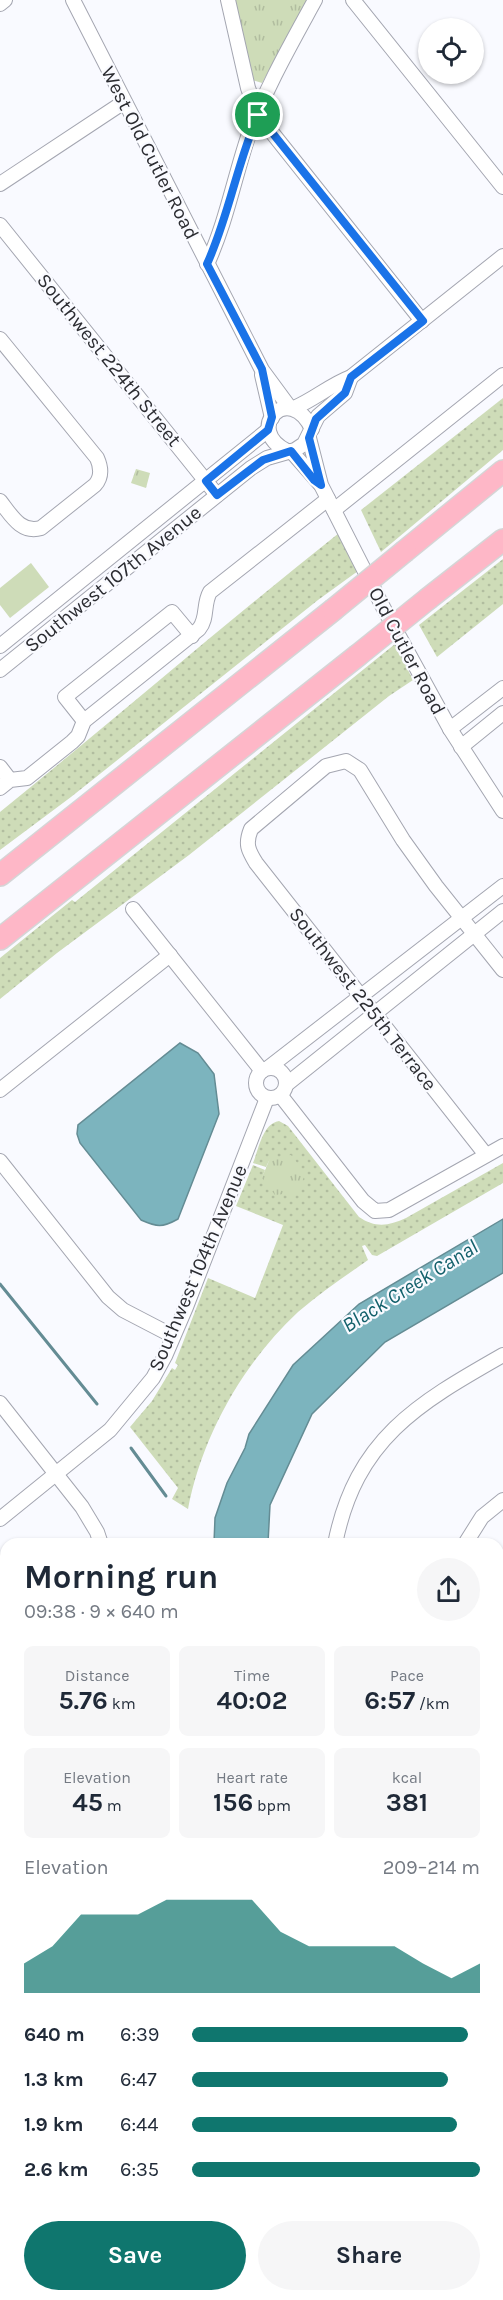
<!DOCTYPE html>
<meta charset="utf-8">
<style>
:root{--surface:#fff;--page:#f6f6f7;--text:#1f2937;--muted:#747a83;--accent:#0f766e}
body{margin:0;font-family:Karla,sans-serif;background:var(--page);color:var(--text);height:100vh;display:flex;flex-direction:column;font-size:22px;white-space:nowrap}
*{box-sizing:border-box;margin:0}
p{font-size:20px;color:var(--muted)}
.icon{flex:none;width:33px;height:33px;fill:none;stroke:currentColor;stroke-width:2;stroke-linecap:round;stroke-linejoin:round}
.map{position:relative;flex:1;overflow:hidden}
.sheet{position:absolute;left:0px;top:1538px;width:504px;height:764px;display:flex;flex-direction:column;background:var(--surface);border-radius:18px 18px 0 0;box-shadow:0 2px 4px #0004}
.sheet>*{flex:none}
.controls{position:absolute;left:418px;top:18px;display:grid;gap:12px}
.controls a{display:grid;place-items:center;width:66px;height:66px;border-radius:50%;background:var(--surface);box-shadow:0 2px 4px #0004;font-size:30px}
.pin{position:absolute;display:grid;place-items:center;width:51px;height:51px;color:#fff;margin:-26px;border:3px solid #fff;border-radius:50%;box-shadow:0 2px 6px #0007}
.round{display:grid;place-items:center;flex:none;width:63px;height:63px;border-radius:32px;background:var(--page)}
.head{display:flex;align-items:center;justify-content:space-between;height:102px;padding:0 24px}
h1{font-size:33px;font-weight:700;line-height:45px}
.stats{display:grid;grid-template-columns:repeat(3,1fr);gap:9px;height:102px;padding:6px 24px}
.stats div{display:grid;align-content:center;border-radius:9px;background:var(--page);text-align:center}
.stats b{font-size:26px;font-weight:700}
.stats small{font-size:16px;font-weight:400}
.stats p{font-size:16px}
.chart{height:168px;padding:12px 24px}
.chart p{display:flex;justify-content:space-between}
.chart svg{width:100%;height:108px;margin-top:6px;fill:var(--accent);opacity:.7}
.cta{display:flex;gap:12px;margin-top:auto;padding:12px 24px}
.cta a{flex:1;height:69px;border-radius:36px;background:var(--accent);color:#fff;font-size:24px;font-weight:700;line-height:69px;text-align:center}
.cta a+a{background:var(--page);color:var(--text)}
ul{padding:0 24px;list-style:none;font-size:20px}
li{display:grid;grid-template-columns:96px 72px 1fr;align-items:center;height:45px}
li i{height:15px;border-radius:8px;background:var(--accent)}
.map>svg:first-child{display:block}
</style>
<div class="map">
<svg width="503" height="2300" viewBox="0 0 503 2300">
<defs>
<pattern id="grass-dots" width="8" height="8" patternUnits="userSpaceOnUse" patternTransform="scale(1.5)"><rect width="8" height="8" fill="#cedcb8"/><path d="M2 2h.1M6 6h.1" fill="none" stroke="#b1bd9f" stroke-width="1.8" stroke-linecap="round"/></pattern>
<pattern id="park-tufts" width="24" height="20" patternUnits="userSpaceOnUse" patternTransform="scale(1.5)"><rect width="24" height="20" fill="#cedcb8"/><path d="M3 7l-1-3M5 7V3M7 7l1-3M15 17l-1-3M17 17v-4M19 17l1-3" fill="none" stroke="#b1bd9f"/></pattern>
</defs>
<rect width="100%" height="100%" fill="#f9faff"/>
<g fill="url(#grass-dots)">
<polygon points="503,398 503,450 381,552 361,510"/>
<path d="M339,533L358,571L318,600L71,797L0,850V812C114,720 224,624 339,533Z"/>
<polygon points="503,559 503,604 437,657 419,625"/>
<polygon points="395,644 413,680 389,696 189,855 57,953 0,999 0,958 72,900 75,902"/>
<path d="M279,1121L288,1126L359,1217C375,1228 389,1226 406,1218L503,1163V1183L377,1256L372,1255L365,1245L362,1246L368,1260C344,1277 320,1293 298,1312C243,1363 202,1436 188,1509L172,1499L178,1488L130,1427L152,1401L172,1368L175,1370L178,1365L175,1363L208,1278L255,1298L283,1225L236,1206L253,1165L265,1170L262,1178L270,1159L266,1167L253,1163C259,1149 262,1124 279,1121Z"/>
</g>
<g fill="url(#park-tufts)">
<polygon points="234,0 308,0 262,83 252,80"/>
<polygon points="136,469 150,473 146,488 131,483"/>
<polygon points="291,1155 305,1173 299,1192 275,1195 262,1178 270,1159"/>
</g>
<polygon fill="#cedcb8" points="31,563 49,587 10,618 0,605 0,588"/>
<g fill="#7cb4be" stroke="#648c94" stroke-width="1.5">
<path d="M180,1043L198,1053L214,1074L219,1114L178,1219C162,1228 157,1227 141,1220L80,1143L77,1134L78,1125Z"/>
<polygon points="503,1219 503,1273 385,1342 312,1414 270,1505 268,1543 214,1543 215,1518 227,1483 245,1448 249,1434 293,1365 359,1304"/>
<polygon points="0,1695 6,1698 6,2191 0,2184"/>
<polygon points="498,1979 503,1985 503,2096 498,2084"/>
<polygon points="87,2295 358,2295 359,2300 90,2300"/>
</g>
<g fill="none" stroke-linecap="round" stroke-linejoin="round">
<g stroke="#648c94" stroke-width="3">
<polyline points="0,1284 97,1404"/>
<polyline points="131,1448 166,1496"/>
</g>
<g stroke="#a4a6b1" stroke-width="16">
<g id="minor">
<polyline points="73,0 262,370 290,408"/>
<polyline points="228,0 248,88 258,115 422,321"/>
<polyline points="353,0 503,187"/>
<polyline points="0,4 5,0"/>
<polyline points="0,184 124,102"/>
<polyline points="0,225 217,495"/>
<path d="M207,264C226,223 234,179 248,137C265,89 291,44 315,0"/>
<path d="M0,339L97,458C101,467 102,477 95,485L41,528C21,534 11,515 0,501"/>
<polyline points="262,375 272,418"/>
<path d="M294,408C315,399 330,385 351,377L503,256"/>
<polyline points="309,438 321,485 383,607 450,729 503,811"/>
<path d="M287,451C243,429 289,381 312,429"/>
<polyline points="291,451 320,484"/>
<polyline points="334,510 503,375"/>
<polyline points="0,646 268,430"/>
<polyline points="0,670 251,468 267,458 295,450 304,444 318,416 345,393 351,377"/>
<polyline points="84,721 65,697 172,612 192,636"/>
<polyline points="450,729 503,688"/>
<polyline points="461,747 503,713"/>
<polyline points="0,767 10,780"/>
<path d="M0,788L10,780L27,778L72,742L78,736L84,721L199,629C208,618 203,604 210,592L328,499"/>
<polyline points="133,909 262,1071"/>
<circle cx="271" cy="1083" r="15"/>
<polyline points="268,1068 503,886"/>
<polyline points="287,1084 503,911"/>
<polyline points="0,1090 170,955"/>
<polyline points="281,1096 363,1201 375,1211 389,1210 503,1146"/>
<path d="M486,1155L256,863C248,850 245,844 251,829L326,766L346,761L360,770L403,840L436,886L503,970"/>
<polyline points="0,1161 108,1297 123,1310 173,1336"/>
<polyline points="0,1403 82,1507 97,1532 101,1544"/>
<polyline points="0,1519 110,1430 153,1378 165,1356 186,1307 267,1098"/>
<path d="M335,1544C356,1439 417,1404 503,1355"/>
<polyline points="465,1544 482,1517 503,1500"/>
<polyline points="498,1665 503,1671"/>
<polyline points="498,1867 503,1873"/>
<polyline points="439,2295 441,2300"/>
</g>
</g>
<g stroke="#d5d5d6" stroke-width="24">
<g id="highway">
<polyline points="405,551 503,471"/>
<polyline points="429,598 503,540"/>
<polyline points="0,875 333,610"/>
<polyline points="0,939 357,656"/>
</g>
</g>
<use href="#minor" stroke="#fff" stroke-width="14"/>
<use href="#highway" stroke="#feb7c7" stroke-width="21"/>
<g stroke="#d5d5d6" stroke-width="24" stroke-linecap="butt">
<g id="highway-bridge">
<polyline points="333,610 405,551"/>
<polyline points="357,656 429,598"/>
</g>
</g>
<use href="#highway-bridge" stroke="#feb7c7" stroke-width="21"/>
</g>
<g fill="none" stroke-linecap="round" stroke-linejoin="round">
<g stroke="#fff" stroke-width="12">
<path id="route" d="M258,115L423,321L351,377L345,393L316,419L309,438L321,485L314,480L291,451L263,460L217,495L206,481L268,430L272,417L262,369L207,264C229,216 237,163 258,115Z"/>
</g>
<use href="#route" stroke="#1a73e8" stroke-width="8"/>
</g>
<g text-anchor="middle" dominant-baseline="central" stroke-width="4.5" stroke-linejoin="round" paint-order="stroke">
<g font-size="20" fill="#2c2d32" stroke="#f9faff">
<text transform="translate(150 153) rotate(63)">West Old Cutler Road</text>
<text transform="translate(109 360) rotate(51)">Southwest 224th Street</text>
<text transform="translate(113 579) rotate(-39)">Southwest 107th Avenue</text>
<text transform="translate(407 651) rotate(62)">Old Cutler Road</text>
<text transform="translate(363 999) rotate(52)">Southwest 225th Terrace</text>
<text transform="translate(198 1268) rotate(-67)">Southwest 104th Avenue</text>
</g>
<g font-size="21" font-style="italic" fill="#12606b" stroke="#f9faff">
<text transform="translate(410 1286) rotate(-32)">Black Creek Canal</text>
</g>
</g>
</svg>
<div class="controls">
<a><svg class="icon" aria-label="locate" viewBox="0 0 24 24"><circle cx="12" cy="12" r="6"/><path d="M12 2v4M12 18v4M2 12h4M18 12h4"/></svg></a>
</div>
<div class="pin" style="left:258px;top:115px;background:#1e9e55"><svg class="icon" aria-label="arrive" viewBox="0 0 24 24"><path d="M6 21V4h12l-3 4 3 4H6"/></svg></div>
<section class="sheet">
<div class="head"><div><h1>Morning run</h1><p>09:38 · 9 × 640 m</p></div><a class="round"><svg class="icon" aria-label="share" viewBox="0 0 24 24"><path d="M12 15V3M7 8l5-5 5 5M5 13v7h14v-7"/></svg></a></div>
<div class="stats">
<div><p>Distance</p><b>5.76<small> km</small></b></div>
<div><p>Time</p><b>40:02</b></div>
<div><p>Pace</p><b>6:57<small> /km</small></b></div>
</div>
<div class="stats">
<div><p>Elevation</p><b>45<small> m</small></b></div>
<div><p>Heart rate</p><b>156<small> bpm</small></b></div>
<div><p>kcal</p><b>381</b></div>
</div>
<div class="chart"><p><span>Elevation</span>209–214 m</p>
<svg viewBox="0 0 160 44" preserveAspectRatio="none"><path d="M0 44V32L10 25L20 12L30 12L40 12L50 6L60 6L70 6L80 6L90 19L100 25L110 25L120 25L130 25L140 32L150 38L160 32V44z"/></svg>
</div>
<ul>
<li><b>640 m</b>6:39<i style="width:96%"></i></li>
<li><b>1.3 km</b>6:47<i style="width:89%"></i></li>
<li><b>1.9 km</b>6:44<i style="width:92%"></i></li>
<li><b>2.6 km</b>6:35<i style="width:100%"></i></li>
</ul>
<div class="cta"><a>Save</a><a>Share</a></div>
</section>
</div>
